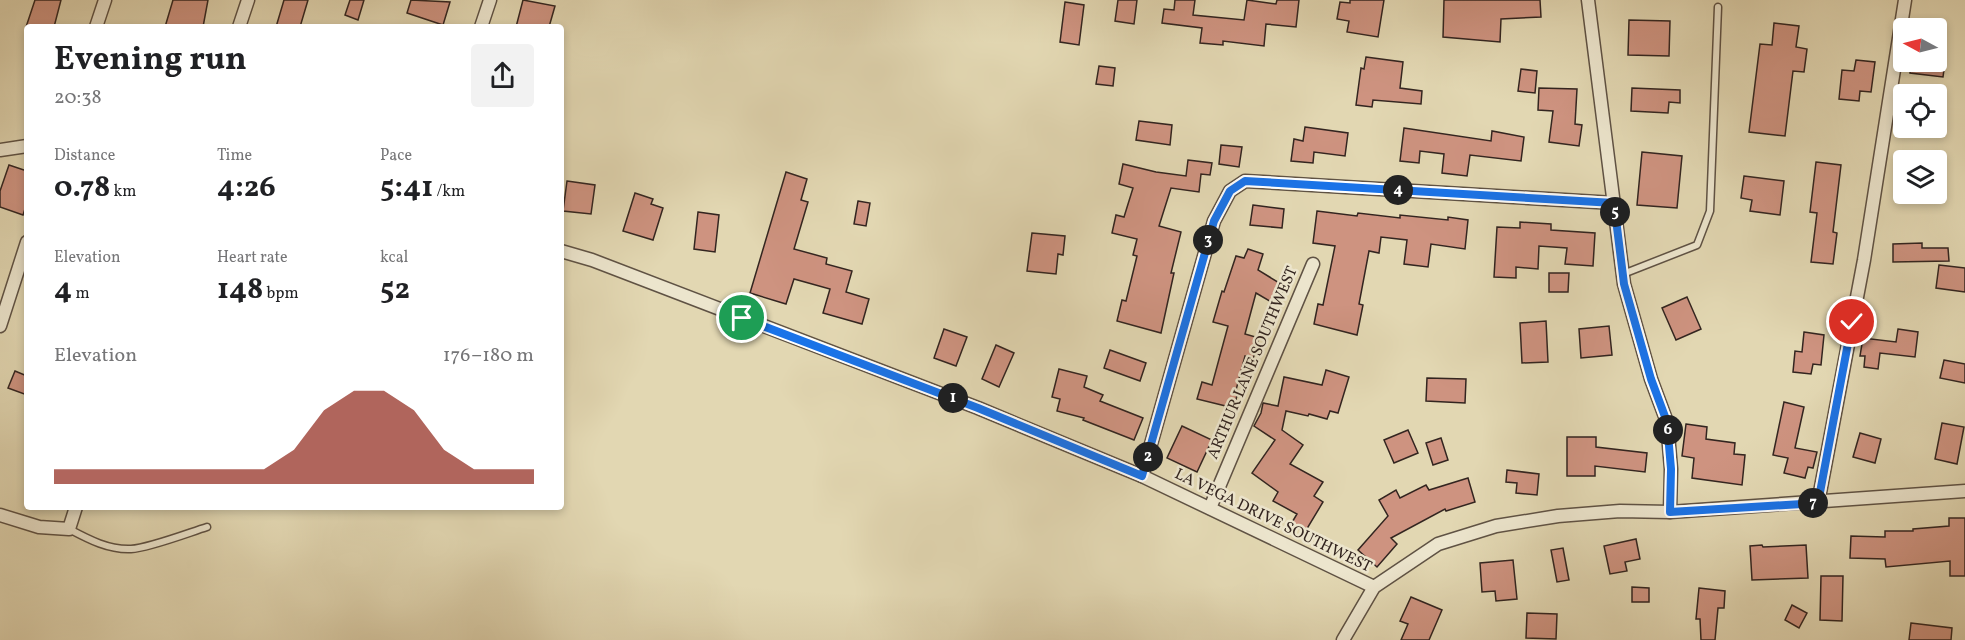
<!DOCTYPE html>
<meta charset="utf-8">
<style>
:root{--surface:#fff;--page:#f2f2f2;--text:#202124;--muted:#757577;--accent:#8f2418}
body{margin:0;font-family:Vollkorn,serif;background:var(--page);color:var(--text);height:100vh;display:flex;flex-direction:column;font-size:22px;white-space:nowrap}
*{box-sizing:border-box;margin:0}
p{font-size:20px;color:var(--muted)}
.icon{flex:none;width:33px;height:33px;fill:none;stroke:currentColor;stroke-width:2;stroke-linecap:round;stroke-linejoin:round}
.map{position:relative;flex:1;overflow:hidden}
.drawer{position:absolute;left:24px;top:24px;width:540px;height:486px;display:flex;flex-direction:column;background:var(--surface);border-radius:6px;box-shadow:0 3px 9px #0003}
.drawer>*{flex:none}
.needle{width:39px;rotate:277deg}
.tools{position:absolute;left:1893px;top:18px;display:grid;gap:12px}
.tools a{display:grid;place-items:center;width:54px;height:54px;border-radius:6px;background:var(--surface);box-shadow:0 3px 9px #0003;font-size:30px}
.pin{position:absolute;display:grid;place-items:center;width:51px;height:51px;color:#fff;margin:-26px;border:3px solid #fff;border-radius:50%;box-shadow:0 2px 6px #0007}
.km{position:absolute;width:30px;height:30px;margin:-15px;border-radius:50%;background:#222;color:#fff;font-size:16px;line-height:30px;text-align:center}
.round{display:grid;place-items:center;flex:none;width:63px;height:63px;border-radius:6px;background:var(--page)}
.head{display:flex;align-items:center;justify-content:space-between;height:102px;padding:0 30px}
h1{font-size:33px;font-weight:700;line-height:45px}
.stats{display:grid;grid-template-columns:repeat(3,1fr);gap:9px;height:102px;padding:6px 30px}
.stats div{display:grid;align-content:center}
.stats b{font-size:30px;font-weight:700}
.stats small{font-size:16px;font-weight:400}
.stats p{font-size:16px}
.chart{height:168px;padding:12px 30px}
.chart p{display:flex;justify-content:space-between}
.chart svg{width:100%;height:108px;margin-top:6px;fill:var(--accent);opacity:.7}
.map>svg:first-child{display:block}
</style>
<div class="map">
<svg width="1965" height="640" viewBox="0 0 1965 640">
<rect width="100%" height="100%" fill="#e2d7b2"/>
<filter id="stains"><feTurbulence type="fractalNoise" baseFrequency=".00333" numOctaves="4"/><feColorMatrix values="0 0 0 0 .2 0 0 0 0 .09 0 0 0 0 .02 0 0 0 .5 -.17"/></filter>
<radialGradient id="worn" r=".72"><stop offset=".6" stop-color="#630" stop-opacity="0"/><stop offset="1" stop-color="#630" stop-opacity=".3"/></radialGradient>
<g fill="#ce9380" stroke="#332520" stroke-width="1.5">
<polygon points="35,0 61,0 54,27 26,27"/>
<polygon points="173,0 208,0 203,27 165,27"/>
<polygon points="284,0 308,0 300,27 276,27"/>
<polygon points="350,0 364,0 358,20 345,15"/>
<polygon points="411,0 450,2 443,25 407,13"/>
<polygon points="523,0 555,6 549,27 516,27"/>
<polygon points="1118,0 1137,0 1134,24 1115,21"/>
<polygon points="1175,0 1195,0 1193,15 1244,20 1247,0 1276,4 1277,0 1299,0 1296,27 1266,24 1264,46 1223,41 1223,45 1200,43 1202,28 1162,23 1164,9 1174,10"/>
<polygon points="1350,0 1384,0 1378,37 1347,32 1349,21 1337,19 1340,2 1350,3"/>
<polygon points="1444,0 1540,0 1541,17 1501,19 1500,42 1443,37"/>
<polygon points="1065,2 1084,5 1079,45 1060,42"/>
<polygon points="1629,20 1670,21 1669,56 1628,55"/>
<polygon points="1774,23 1799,26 1796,47 1807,49 1804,72 1793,71 1785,136 1749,132 1760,44 1772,45"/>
<polygon points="1366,57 1403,62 1400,88 1422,91 1421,104 1373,100 1372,107 1356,105 1361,68 1364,69"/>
<polygon points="1856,60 1875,62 1871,92 1860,91 1859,101 1839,99 1842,70 1854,71"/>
<polygon points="1911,62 1945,62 1943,77 1910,73"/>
<polygon points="1099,66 1115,68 1113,86 1096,84"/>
<polygon points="1521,69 1537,71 1535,93 1518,91"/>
<polygon points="1539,88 1577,89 1575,124 1582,125 1579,146 1549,142 1553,111 1538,110"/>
<polygon points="1632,88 1680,90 1680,103 1669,102 1668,113 1631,111"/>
<polygon points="1139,121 1172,125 1170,145 1136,140"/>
<polygon points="1305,127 1348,133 1345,156 1314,152 1313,163 1291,161 1294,139 1303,141"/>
<polygon points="1404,128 1491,141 1492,131 1524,137 1521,161 1470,155 1467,176 1442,173 1444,154 1420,151 1419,163 1400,161"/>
<polygon points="1221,145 1242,147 1239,167 1219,164"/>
<polygon points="1642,152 1682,156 1677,208 1637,205"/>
<polygon points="1188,160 1212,163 1210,175 1201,174 1199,192 1171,188 1159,226 1181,232 1171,273 1174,273 1161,333 1117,321 1122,300 1126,301 1137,256 1133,255 1137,239 1112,233 1116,215 1124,217 1133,188 1119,184 1123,164 1156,172 1186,176"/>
<polygon points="1816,162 1841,165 1833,232 1837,233 1833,264 1811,262 1817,213 1810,212"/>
<polygon points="9,165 27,171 27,203 23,215 0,207 0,191"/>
<polygon points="786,172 807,179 801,200 808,202 794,249 827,258 826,264 852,271 846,292 869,299 862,324 823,313 830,289 794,279 786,304 750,293"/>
<polygon points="1744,176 1784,181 1780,215 1750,211 1752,200 1741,198"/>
<polygon points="567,181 595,185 591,214 563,211"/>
<polygon points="635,193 653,199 651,204 663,208 653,240 623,231"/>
<polygon points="858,201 870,203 866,226 854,224"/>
<polygon points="1253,205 1284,209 1282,228 1250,225"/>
<polygon points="1317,211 1357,216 1358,213 1400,218 1400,215 1448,220 1448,217 1468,220 1465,249 1431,244 1428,267 1404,264 1407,240 1381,237 1379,253 1369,251 1359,304 1363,305 1357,335 1314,324 1318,304 1323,305 1335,246 1313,243"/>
<polygon points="698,212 719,215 715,252 694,249"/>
<polygon points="1520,222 1551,224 1551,230 1595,233 1593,266 1565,264 1567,248 1539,246 1538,269 1516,267 1516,278 1494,277 1497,227 1520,228"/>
<polygon points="1032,233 1065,236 1063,255 1058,254 1056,274 1027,271"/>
<polygon points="1922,243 1922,248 1948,248 1949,261 1893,262 1893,244"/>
<polygon points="1248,249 1263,254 1258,270 1286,287 1275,304 1256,293 1245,334 1259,338 1253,359 1245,356 1236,390 1238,391 1234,408 1197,399 1202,382 1212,385 1228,326 1213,322 1222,291 1224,292 1236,256 1244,258"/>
<polygon points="1939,265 1965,268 1965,292 1936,288"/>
<polygon points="1549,273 1569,273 1568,292 1549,292"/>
<polygon points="1687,297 1701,329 1676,340 1662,308"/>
<polygon points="1546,321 1548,362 1522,363 1520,323"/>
<polygon points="1609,326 1612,355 1581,358 1579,329"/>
<polygon points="944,329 967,337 956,366 934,358"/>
<polygon points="1898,329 1918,332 1915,357 1880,353 1878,369 1864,367 1865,356 1860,356 1863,338 1896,342"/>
<polygon points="1804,332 1824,335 1821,365 1813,364 1811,374 1793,372 1795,351 1802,352"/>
<polygon points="996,345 1014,353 999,387 982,379"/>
<polygon points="1110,350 1146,363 1140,381 1104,368"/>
<polygon points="1944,360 1965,364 1965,383 1940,378"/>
<polygon points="1059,369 1087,376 1084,387 1103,395 1100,401 1143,418 1134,440 1083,420 1084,418 1057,411 1060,399 1052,397"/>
<polygon points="1326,370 1349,377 1338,413 1330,411 1327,419 1309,414 1308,416 1286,411 1282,430 1303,445 1290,464 1323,482 1314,496 1323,502 1305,532 1291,524 1297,514 1273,501 1278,492 1252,473 1275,440 1254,426 1261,413 1263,403 1278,406 1284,377 1322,385"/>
<polygon points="15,371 27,376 27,395 8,388"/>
<polygon points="1427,378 1466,379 1465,403 1426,401"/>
<polygon points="1784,402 1804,407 1795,448 1817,452 1813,468 1808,467 1805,478 1784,473 1788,458 1773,455"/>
<polygon points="1942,423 1964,427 1957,464 1935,459"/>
<polygon points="1686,424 1707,427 1706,439 1735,443 1734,454 1745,455 1742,485 1692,478 1694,458 1682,456"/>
<polygon points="1182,426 1212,440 1197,472 1167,458"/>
<polygon points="1408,430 1418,453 1394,463 1384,440"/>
<polygon points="1860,433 1881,439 1875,463 1853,457"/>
<polygon points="1567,437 1596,437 1596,447 1647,453 1645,472 1595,466 1595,476 1567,476"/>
<polygon points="1441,438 1448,460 1433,465 1426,443"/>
<polygon points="1507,470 1539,474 1537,495 1516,493 1517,483 1506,482"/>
<polygon points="1468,478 1475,502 1446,511 1445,509 1391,538 1397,544 1377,567 1358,550 1388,516 1379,500 1396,490 1400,498 1426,485 1429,490"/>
<polygon points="1949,518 1965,518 1965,576 1950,576 1950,561 1886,567 1885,559 1850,558 1851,536 1885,537 1885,531 1913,531 1913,529 1949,526"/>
<polygon points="1636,539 1640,559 1625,562 1627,571 1610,574 1604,546"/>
<polygon points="1762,545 1763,547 1806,545 1808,578 1752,580 1750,546"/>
<polygon points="1563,548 1569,580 1557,582 1551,550"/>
<polygon points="1513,560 1517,599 1496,601 1495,591 1482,592 1480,563"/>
<polygon points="1821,576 1843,576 1842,621 1820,620"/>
<polygon points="1632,587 1649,588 1649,602 1632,602"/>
<polygon points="1699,588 1725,591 1724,608 1718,608 1715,640 1701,640 1700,619 1696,619"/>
<polygon points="1411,597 1442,610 1429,640 1401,640 1408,624 1400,621"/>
<polygon points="1792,605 1807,613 1799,628 1785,620"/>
<polygon points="1527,613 1557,614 1556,639 1526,638"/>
<polygon points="1911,623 1952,628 1951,640 1909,640"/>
</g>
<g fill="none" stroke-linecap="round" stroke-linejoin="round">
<g stroke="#5f5244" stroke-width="9">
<g id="lane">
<polyline points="1623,274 1697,245 1710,211 1718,7"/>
<path d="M69,529C88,539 108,550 131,549C149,548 188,533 207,527"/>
</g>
</g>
<g stroke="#5f5244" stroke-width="15">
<g id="street">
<polyline points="1588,0 1624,284 1651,379 1667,422 1671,469 1670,512"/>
<polyline points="96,27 105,0"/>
<polyline points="239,27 248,0"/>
<polyline points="481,27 490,0"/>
<polyline points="0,150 27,146"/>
<polyline points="561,251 592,260 978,408 1142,476 1374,587"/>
<polyline points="0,326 27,242"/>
<polyline points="1142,476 1214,221 1230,191 1245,181 1614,203"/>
<polyline points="1818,503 1864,260 1905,0"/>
<polyline points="1210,508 1313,264"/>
<polyline points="0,515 39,527 69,529 76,507"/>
<polyline points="1343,640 1374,587 1438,544 1496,526 1558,516 1620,511 1670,512 1965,491"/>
</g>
</g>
<use href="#lane" stroke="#ece5cd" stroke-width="6"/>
<use href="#street" stroke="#ece5cd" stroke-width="12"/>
</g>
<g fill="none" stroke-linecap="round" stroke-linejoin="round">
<g stroke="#fff" stroke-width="12">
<polyline id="route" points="742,318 978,408 1142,476 1214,221 1230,191 1245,181 1614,203 1624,284 1651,379 1667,422 1671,469 1670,512 1818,503 1852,322"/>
</g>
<use href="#route" stroke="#1a73e8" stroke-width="8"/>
</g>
<g text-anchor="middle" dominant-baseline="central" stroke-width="5" stroke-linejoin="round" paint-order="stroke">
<g font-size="16" fill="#332520" stroke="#ece5cd">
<text transform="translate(1253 363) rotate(-67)">ARTHUR LANE SOUTHWEST</text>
<text transform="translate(1273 521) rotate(26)">LA VEGA DRIVE SOUTHWEST</text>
</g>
</g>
<rect width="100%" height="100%" filter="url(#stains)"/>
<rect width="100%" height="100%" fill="url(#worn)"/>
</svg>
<div class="tools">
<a><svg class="needle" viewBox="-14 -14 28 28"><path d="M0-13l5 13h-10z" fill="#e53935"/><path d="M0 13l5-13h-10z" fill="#757577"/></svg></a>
<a><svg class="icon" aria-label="locate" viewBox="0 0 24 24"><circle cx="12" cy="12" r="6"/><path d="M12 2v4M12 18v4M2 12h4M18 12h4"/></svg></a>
<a><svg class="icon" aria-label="layers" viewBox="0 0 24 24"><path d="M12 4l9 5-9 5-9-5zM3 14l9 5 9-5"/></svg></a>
</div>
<div class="pin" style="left:742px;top:318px;background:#1e9e55"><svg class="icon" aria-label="arrive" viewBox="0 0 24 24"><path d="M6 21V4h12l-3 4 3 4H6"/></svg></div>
<div class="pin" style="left:1852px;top:322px;background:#d93025"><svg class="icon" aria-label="check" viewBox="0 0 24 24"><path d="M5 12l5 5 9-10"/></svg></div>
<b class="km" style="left:953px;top:398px">1</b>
<b class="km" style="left:1148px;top:457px">2</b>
<b class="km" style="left:1208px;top:240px">3</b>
<b class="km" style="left:1398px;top:190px">4</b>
<b class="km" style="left:1615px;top:212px">5</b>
<b class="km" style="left:1668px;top:430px">6</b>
<b class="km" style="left:1813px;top:503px">7</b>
<section class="drawer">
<div class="head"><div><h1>Evening run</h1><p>20:38</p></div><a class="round"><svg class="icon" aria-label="share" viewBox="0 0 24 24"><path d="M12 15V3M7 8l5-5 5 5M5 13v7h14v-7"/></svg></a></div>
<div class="stats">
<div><p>Distance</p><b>0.78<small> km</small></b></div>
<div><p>Time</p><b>4:26</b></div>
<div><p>Pace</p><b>5:41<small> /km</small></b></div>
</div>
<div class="stats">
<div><p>Elevation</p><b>4<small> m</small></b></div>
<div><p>Heart rate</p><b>148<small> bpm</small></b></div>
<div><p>kcal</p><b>52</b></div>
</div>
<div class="chart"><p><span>Elevation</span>176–180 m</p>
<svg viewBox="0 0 160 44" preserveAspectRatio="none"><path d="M0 44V38L10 38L20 38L30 38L40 38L50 38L60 38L70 38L80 30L90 14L100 6L110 6L120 14L130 30L140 38L150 38L160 38V44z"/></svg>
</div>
</section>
</div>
